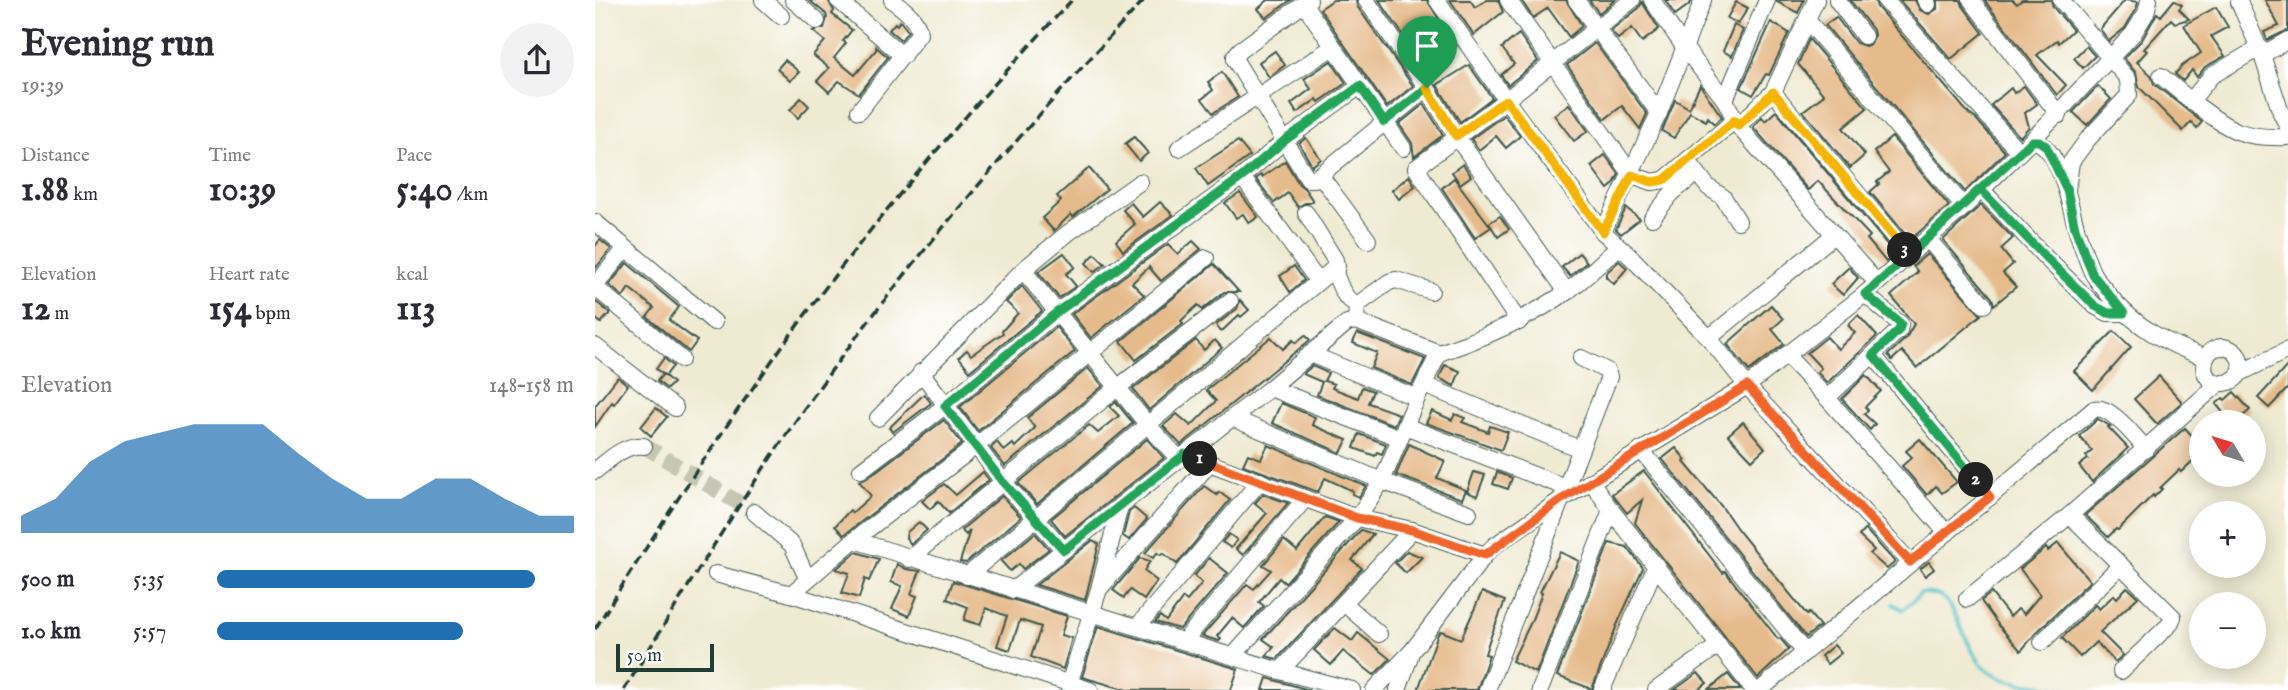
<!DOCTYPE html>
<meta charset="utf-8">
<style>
:root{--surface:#fff;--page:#f2f2f3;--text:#2b2b33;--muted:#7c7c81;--accent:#1f6fb2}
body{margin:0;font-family:"IM FELL English",serif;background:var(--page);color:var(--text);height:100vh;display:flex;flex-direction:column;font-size:26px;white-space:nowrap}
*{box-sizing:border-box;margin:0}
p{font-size:23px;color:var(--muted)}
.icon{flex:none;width:38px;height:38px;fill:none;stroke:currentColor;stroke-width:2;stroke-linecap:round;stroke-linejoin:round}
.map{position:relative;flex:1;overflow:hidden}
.side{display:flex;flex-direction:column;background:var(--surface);width:595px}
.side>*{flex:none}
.needle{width:46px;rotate:308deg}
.tools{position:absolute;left:1594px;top:410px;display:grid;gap:14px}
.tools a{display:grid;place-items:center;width:77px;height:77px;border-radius:50%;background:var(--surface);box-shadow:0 4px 18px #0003;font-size:35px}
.scale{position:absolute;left:21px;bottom:18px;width:98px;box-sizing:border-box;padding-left:7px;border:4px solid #1f3d34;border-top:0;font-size:19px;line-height:24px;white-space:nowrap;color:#1f3d34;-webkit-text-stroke:5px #fff;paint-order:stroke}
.pin{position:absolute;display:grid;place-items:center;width:60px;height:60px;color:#fff;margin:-72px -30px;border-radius:50% 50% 50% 0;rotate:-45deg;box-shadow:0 0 7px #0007}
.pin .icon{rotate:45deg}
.km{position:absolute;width:35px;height:35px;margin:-18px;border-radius:50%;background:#222;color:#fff;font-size:19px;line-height:35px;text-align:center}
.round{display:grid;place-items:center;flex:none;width:74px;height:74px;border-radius:37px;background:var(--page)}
.head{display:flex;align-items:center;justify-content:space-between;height:119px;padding:0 21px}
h1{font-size:38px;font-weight:700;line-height:52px}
.stats{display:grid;grid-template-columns:repeat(3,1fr);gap:10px;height:119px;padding:7px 21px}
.stats div{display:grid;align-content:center}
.stats b{font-size:35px;font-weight:700}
.stats small{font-size:19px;font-weight:400}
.stats p{font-size:19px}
.chart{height:196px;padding:14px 21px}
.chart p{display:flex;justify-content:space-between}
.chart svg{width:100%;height:126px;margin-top:7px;fill:var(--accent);opacity:.7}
ul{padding:0 21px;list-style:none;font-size:23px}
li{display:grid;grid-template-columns:112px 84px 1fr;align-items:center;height:52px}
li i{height:18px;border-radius:9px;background:var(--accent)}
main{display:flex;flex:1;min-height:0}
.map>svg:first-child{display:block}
</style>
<main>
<section class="side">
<div class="head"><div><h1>Evening run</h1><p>19:39</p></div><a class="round"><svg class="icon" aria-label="share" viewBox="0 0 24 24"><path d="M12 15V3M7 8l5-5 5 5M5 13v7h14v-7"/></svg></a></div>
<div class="stats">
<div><p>Distance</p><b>1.88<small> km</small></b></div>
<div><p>Time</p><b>10:39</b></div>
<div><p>Pace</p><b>5:40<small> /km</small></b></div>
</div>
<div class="stats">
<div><p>Elevation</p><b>12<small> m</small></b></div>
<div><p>Heart rate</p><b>154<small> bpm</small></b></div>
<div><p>kcal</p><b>113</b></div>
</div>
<div class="chart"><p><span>Elevation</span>148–158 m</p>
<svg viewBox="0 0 160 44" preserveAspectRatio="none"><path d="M0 44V38L10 32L20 19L30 12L40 9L50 6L60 6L70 6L80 16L90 25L100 32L110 32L120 25L130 25L140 32L150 38L160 38V44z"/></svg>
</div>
<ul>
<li><b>500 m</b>5:35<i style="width:89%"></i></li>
<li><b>1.0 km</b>5:57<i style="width:69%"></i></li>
</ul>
</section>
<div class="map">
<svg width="1693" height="690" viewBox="0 0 1693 690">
<rect width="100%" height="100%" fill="#fff"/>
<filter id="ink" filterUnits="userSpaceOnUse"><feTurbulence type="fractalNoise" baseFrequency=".0143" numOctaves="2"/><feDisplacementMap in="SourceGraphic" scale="14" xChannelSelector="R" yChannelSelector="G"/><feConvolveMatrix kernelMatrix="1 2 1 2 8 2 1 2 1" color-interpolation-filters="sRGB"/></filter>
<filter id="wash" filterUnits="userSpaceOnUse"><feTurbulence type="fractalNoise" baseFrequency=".00686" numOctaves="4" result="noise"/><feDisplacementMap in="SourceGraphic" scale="28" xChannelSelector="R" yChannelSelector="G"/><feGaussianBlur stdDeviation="1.57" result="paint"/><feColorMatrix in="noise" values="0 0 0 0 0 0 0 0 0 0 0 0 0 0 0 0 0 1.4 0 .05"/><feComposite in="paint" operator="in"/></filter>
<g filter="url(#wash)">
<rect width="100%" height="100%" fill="#efead2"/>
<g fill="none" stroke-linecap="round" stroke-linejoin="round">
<path stroke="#53c1c8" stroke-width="3.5" d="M1298,604L1308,610L1326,593C1332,594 1342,593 1347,597C1363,608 1371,653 1393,671C1412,686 1449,684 1472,690"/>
</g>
<g id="blocks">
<g fill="#e6bb8c">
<polygon points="214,0 233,0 239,11 237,14 257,30 248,41 251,43 239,58 260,75 281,50 281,47 293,57 264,94 244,81 234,92 222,81 234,68 218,55 230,41 218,31 229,28 232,18 231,14"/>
<polygon points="673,0 696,0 671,18 663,9"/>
<polygon points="738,0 761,0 762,6 818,86 792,107 725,9"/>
<polygon points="784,0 832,0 861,46 831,68"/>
<polygon points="855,0 875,0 880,7 892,0 903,0 908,12 879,35"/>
<polygon points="926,0 971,0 987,26 974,37 953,8 938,18"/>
<polygon points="994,0 1020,0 1004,13"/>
<polygon points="1070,0 1097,0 1095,4 1080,15"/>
<polygon points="1182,0 1209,0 1203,13 1182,2"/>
<polygon points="1255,0 1280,0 1282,7 1374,114 1381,119 1410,152 1370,192 1230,25 1241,17 1261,43 1270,46 1276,44 1279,35 1278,30"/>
<polygon points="1304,0 1320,0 1325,10 1334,14 1342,9 1342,0 1366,0 1368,6 1388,33 1356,59"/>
<polygon points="1389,0 1418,0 1422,4 1427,0 1456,0 1458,7 1478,30 1464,43 1462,40 1442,55 1471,85 1462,95"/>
<polygon points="1530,0 1543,2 1541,9 1530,28 1514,41 1505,29"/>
<polygon points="1579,0 1587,5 1584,9 1594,19 1580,23 1576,19 1549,49 1552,51 1542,62 1556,75 1559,84 1607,122 1602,128 1596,122 1588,131 1544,87 1541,73 1529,58 1547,40 1562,13 1566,16"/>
<polygon points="1670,0 1693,0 1693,30 1672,40 1669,32 1684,26"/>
<polygon points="1047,2 1064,29 1047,42 1037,28 1023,39 1016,30 1044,8"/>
<polygon points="1141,2 1153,8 1143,24 1132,18"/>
<polygon points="1621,7 1633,27 1616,36 1630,56 1610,67 1602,77 1597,70 1588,81 1580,74 1587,66 1606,53 1589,25"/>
<polygon points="305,21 313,31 306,40 294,30 300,23 302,25"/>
<polygon points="1176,22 1194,33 1174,75 1171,74 1158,95 1146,88"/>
<polygon points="1139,25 1148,30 1137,56 1128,51"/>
<polygon points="924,34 943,61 913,85 906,75 919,64 907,48"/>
<polygon points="1214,39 1272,108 1248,128 1270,155 1255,168 1208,111 1229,95 1203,64"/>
<polygon points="1000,43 1052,114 1045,129 1027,106 1010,119 972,65"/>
<polygon points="1491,46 1500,56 1488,68 1479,58"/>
<polygon points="680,51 690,65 674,77 664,62"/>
<polygon points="190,60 204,72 195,81 182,69"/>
<polygon points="736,61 751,83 724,102 722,99 702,113 696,104 716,89 709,79"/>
<polygon points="874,65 897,98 865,122 842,85"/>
<polygon points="627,72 643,97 618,113 607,99 618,90 613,82"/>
<polygon points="1105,85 1127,117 1119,124 1113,117 1111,121 1095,112 1079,138 1067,131 1080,100 1094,108"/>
<polygon points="1429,86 1442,104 1430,113 1434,127 1425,137 1396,105 1416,88 1419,93"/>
<polygon points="1503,86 1516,99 1492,125 1478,112"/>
<polygon points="206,98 214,106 203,118 195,110"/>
<polygon points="829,104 848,135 819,157 817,143 804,124"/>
<polygon points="974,104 993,131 979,141 959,115"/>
<polygon points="1181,111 1300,254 1291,262 1272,239 1275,236 1223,181 1213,190 1158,127 1167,117 1170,121"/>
<polygon points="909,115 925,136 911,148 901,136 884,150 876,139"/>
<polygon points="539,137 553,153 544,161 530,144"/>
<polygon points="1297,137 1354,206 1315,240 1275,192 1284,184 1282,182 1294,172 1279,152"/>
<polygon points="711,138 726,159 717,166 704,143"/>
<polygon points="643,141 655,156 613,186 601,168"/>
<polygon points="1010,155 1024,174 1019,184 1013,189 996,166"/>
<polygon points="690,161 704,184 710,189 718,201 715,203 710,203 703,207 693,193 679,203 661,179 666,175 667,177"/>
<polygon points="868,164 876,176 865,184 857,172"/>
<polygon points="494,168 512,189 478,217 476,214 459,231 447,218 466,201 462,196"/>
<polygon points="814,176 820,186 804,199 797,190"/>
<polygon points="859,178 896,227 880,238 847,188"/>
<polygon points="645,193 663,217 654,223 648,214 641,218 630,203"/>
<polygon points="565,202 578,215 528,251 521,241 540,224 528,210 536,203 548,217"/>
<polygon points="1386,205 1418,238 1406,249 1418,264 1408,273 1421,287 1399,305 1397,298 1348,240"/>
<polygon points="1031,208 1045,219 1026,234 1021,229"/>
<polygon points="905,216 914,229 903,237 894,223"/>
<polygon points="5,240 16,249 0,269 0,246"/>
<polygon points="598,241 606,249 566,281 554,267 537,283 549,295 496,338 477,314 573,244 583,254"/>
<polygon points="469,253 480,267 471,274 481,286 464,298 443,272"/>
<polygon points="984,253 992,262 975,276 967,267"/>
<polygon points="500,254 510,264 499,272 491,263"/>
<polygon points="1332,254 1386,315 1322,368 1307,351 1297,360 1293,355 1311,338 1319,324 1296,296 1323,272 1318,266"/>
<polygon points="1024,261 1032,268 1019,284 1011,277 1011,273"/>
<polygon points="32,263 84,307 74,320 102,341 94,352 52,317 59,308 34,288 28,297 14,285"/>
<polygon points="619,264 644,292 629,292 607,310 603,305 586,321 588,324 541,360 526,341"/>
<polygon points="699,266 709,280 695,292 685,276"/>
<polygon points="1254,267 1263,278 1248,295 1236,284"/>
<polygon points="427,286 447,311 375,371 364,357 372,350 376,355 408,333 407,331 423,313 411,302"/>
<polygon points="645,300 654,310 646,317 644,315 626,332 621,325 642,309"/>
<polygon points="0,301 15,313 6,323 0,318"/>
<polygon points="1176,305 1188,319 1177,329 1189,344 1154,371 1132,344"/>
<polygon points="1263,315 1282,336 1232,383 1222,372 1226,368 1212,353 1232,337 1243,349 1260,333 1253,325"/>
<polygon points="461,327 480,351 383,431 365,407"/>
<polygon points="1519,331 1536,347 1498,390 1479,371"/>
<polygon points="762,333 830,359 817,385 776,368 782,353 758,343"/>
<polygon points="710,335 715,340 586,445 568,426 582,414 596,426 621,401 611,390 676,337 688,349 698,340 701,343"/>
<polygon points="601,340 609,350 620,340 627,348 554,410 538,389"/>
<polygon points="69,358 78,366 70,376 61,369"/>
<polygon points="850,365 865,371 859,386 844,378"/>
<polygon points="1693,365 1693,388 1674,408 1663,398"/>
<polygon points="717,366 733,373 729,381 739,384 737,388 763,398 767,387 778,391 773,403 804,414 799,425 722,395 727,382 708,374"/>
<polygon points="493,368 508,386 410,466 396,448 402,442 409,451 418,444 420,447 440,428 432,418"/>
<polygon points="68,374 78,383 72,389 62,381"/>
<polygon points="1271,375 1286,391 1270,407 1273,410 1269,414 1280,424 1275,430 1247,399"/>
<polygon points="1564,376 1587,402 1562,424 1539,399"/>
<polygon points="23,377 33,385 19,404 17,402 0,427 0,406"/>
<polygon points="1639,392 1655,410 1641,422 1636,422 1621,404 1628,398 1630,400"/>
<polygon points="329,394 336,403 298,432 294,428"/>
<polygon points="521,402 538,423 442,504 423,483 494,425 503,433 524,416 515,407"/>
<polygon points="686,403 720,417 717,425 752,440 746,453 677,423"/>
<polygon points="61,408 72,417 56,436 46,427"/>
<polygon points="837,411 857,420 860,414 870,418 867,422 893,432 895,426 913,432 906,450 831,423"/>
<polygon points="1503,419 1515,426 1513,427 1533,448 1497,482 1484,466 1493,459 1491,456 1497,451 1484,436"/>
<polygon points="349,420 367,444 249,535 240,526 255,510 257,513 276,496 264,481 272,478"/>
<polygon points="1148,422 1170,448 1157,460 1133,435"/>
<polygon points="1590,428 1606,445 1606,453 1586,472 1584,470 1565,488 1567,489 1559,497 1558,495 1523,530 1521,529 1513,537 1490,515"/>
<polygon points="764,434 791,444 787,454 782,452 780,456 759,448"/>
<polygon points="552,439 569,458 470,536 456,519"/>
<polygon points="1325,439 1362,482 1347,493 1341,486 1332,495 1307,466 1317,457 1311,451"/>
<polygon points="814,444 850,461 842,478 871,490 867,499 801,475"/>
<polygon points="673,445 771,486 764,497 757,494 758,491 730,478 723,492 648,465 653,454 666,459"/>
<polygon points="1081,448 1091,460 1089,462 1127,507 1143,530 1212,615 1214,613 1225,626 1211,637 1067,459"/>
<polygon points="1049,471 1128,573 1130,571 1183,639 1185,638 1194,649 1163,678 1040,523 1047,500 1032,513 1017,494"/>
<polygon points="388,472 394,480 354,513 343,501 335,509 327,501 349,484 361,495"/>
<polygon points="879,472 890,475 882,496 872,492"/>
<polygon points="902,472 917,478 913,489 898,484"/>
<polygon points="609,486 622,495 624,492 635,500 582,564 568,553 566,555 562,553 558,558 550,553"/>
<polygon points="668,494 693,503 648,555 641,549 672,513 660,503"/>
<polygon points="407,496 426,517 371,563 365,562 375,530 371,535 366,530"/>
<polygon points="539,508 552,519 534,540 528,536 534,512"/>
<polygon points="730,517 744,522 690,583 684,578 664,602 669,606 649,628 637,618 622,636 626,639 624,641 607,636 652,584 659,589 676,570 668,565 689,540 702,551"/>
<polygon points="324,522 332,530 316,544 311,538 312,532"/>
<polygon points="1270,529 1300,562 1292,569 1275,554 1279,550 1264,536"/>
<polygon points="766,530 778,534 757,560 767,568 682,659 671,656 679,647 668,639"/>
<polygon points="440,533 454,549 428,569 424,564 415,571 406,561"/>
<polygon points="634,534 642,540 636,548 627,542"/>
<polygon points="497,541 504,544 490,600 441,585"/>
<polygon points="1014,543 1032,547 1048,568 1022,625 997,689 962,676"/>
<polygon points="1463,543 1495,581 1440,634 1426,651 1405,627 1386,601 1396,593 1415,617 1423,609 1429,614 1445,595 1425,569 1451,548 1453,551"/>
<polygon points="812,551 827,557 811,573 800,563"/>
<polygon points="261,552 284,559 274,581 270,579 264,598 247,593 254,573 241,569"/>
<polygon points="965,552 984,561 941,673 917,661 936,622 947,593 945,592"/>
<polygon points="545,558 555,561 549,571 562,581 549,600 535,590 529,598 518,590"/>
<polygon points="614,558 633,573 585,629 560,622 565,616 571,621 588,598 592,601 607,583 599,576"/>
<polygon points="1334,562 1339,569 1330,576 1325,569"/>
<polygon points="302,564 311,569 325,571 316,594 322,596 314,616 297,609 307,586 296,582"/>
<polygon points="358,581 472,616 466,635 477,638 468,669 436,657 446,627 425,620 415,650 402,646 412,616 391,608 385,625 369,620 373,607 352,599"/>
<polygon points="1532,587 1543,597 1505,632 1528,655 1520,662 1501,642 1485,657 1467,638 1500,605 1504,609 1519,595 1522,598"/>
<polygon points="887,592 910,601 894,641 890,654 894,655 882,690 823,690 843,634 846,631 866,639"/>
<polygon points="503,626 643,669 636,690 532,690 487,677"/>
<polygon points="740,628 757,641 763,633 795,659 779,675 748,651 736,665 719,650"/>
<polygon points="1239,645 1246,653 1232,664 1226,656"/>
<polygon points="1103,673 1112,683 1103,690 1079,690"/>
<polygon points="1133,674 1146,690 1113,690"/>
<polygon points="672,678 714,690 668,690"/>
</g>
</g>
</g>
<g filter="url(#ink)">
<use href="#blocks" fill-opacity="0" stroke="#3e574c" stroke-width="2"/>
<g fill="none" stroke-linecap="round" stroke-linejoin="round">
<polyline stroke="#c5c7b2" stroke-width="16" stroke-dasharray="16 8" stroke-linecap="butt" points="49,446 159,512"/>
<g stroke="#3e574c" stroke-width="18">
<g id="minor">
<polyline points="168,0 186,16"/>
<polyline points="198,0 222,21"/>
<polyline points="243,0 308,56"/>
<polyline points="714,0 645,50 640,56 640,60 713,179 719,179 725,175 832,88"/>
<polyline points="771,0 832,88 861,136 972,292"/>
<polyline points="842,0 911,100 1008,232 1036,257 1114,338 1152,386 1315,562"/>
<polyline points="913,0 1037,175 1057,182 1069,180 1140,120"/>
<polyline points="981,0 1064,113"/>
<polyline points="1057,0 1089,47 1130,100 1143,126 1282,283"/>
<polyline points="1242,0 1269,36"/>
<polyline points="1290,0 1424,152"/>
<polyline points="1330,0 1333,4"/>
<polyline points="1376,0 1464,115"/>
<polyline points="1466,0 1533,79 1534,95 1493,139 1476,162 1472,190"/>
<polyline points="1644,2 1667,55 1686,113 1693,127"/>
<polyline points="709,4 808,148"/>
<polyline points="1213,21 1369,207"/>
<polyline points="1667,55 1693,40"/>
<polyline points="1566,76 1596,101 1616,76 1664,48"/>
<polyline points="1178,92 1314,255"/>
<polyline points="1130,100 1172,0"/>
<path d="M1596,101C1634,129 1644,139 1693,137"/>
<path d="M264,111L324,34C324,19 308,9 297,0"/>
<polyline points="1143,126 1178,92 1221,0"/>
<polyline points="1436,141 1538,34 1551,13 1554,0"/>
<polyline points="584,148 738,47"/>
<polyline points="1092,160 1113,187 1128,197 1143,221"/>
<polyline points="725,175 773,240"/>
<polyline points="647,177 723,281"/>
<polyline points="1386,189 1451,258 1500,306 1513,313 1529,313"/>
<polyline points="711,213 740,260 741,276 747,290 752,298 762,305 761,321 844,353"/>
<polyline points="1057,218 1077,193 1102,173"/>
<polyline points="0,222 119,322"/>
<polyline points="1008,232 1064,113 1108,0"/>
<polyline points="1333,239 1389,305"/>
<polyline points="428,270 552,424 584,459"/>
<polyline points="0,286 30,249"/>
<polyline points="0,287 86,359"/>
<polyline points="762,305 794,282 801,280 836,291"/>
<polyline points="924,322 821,168 911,100 1037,0"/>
<polyline points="1114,338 1239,235"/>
<polyline points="0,346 80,408"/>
<polyline points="715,354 822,398"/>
<polyline points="1191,355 1232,398 1304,330 1305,324 1270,294"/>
<polyline points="1278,355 1395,497"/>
<polyline points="326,372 407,480 469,550"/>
<path d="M1645,373C1652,346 1616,337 1610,361C1604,384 1634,391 1645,373L1693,350"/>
<polyline points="829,385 985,449"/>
<polyline points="675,388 805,438"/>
<polyline points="1232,398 1352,533"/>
<polyline points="283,418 428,270 473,233 545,182"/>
<polyline points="637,418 787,481 874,513"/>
<polyline points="810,426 970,487"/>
<polyline points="1046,450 1209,651"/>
<polyline points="590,454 762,518 817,530 890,555"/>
<polyline points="266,470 350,406 461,313 647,177 689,141 765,86"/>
<path d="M0,471C14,460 29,444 49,446"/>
<polyline points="996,481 1016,510 1159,690"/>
<polyline points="159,512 197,545 212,578"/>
<polyline points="1475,515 1578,617 1575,624 1526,671"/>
<polyline points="259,540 685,671 757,690"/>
<polyline points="314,559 522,388 635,301"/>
<polyline points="121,574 196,594 495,690"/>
<polyline points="372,576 742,266"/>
<polyline points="506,587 615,463"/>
<polyline points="418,590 675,388 752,323 761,321"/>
<polyline points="196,594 259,540 381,446 611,258"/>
<polyline points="1372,599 1475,515 1623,384"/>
<polyline points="749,603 784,634"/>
<polyline points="542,627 665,481"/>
<polyline points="589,641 710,499"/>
<polyline points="1447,642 1526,565"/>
<path d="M638,656L762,518L787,481L822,398L844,353C889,338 931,320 970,293C989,280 1006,262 1024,247"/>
<polyline points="685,671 817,530"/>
<polyline points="474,684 504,589 525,506"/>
<path d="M779,690L817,651L890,555L899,546L964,501L1152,386L1270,294L1369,207L1436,141C1466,141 1476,215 1484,237C1488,249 1492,261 1497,272C1501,280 1508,287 1513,294C1541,328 1571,343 1611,358"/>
<polyline points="803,690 815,656"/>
<polyline points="892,690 1014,377 1012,371 986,358"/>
<polyline points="945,690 1016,510"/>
<polyline points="1007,690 1061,565"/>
<polyline points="1061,690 1124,645"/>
<path d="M1165,690L1499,409C1515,404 1540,437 1551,449"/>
</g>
</g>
<use href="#minor" stroke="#fff" stroke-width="16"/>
<g stroke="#1f3d34" stroke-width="3.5" stroke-dasharray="10 5" stroke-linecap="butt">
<path d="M0,629C54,542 110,456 169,372C261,240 367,117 477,0"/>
<path d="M29,690C96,581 163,471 239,367C334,238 440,117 549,0"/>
</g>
</g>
</g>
<g fill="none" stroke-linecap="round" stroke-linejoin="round" filter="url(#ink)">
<g stroke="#fff" stroke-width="14">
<polyline id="split-1" points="605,459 590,454 469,550 407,481 350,406 461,313 647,177 689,141 765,86 789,122 832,88"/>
</g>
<g stroke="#fff" stroke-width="14">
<polyline id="split-2" points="605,459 762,518 817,530 890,555 964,501 1152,386 1315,562 1395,497 1381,480"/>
</g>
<g stroke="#fff" stroke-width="14">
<path id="split-3" d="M1310,250L1314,255C1356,218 1395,179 1437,141H1444L1451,146L1472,190L1480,228L1498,275L1529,313H1513L1500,306L1451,258L1385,189L1282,284L1270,294L1306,324L1304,330L1278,355L1381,480"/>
</g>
<g stroke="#fff" stroke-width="14">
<polyline id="split-4" points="832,88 861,136 911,100 1008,232 1037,175 1057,182 1069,180 1140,120 1143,126 1178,92 1310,250"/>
</g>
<use href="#split-1" stroke="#22a559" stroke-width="9"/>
<use href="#split-2" stroke="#f0652b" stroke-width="9"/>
<use href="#split-3" stroke="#22a559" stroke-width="9"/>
<use href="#split-4" stroke="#f5b400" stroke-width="9"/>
</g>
</svg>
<div class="tools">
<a><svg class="needle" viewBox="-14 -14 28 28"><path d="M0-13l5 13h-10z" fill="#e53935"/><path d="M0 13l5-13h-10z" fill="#7c7c81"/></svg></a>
<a>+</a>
<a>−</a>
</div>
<div class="scale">50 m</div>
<div class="pin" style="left:832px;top:88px;background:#1e9e55"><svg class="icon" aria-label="arrive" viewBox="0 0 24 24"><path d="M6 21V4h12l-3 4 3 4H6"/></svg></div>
<b class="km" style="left:605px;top:459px">1</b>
<b class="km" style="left:1381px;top:480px">2</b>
<b class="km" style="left:1310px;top:250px">3</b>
</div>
</main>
